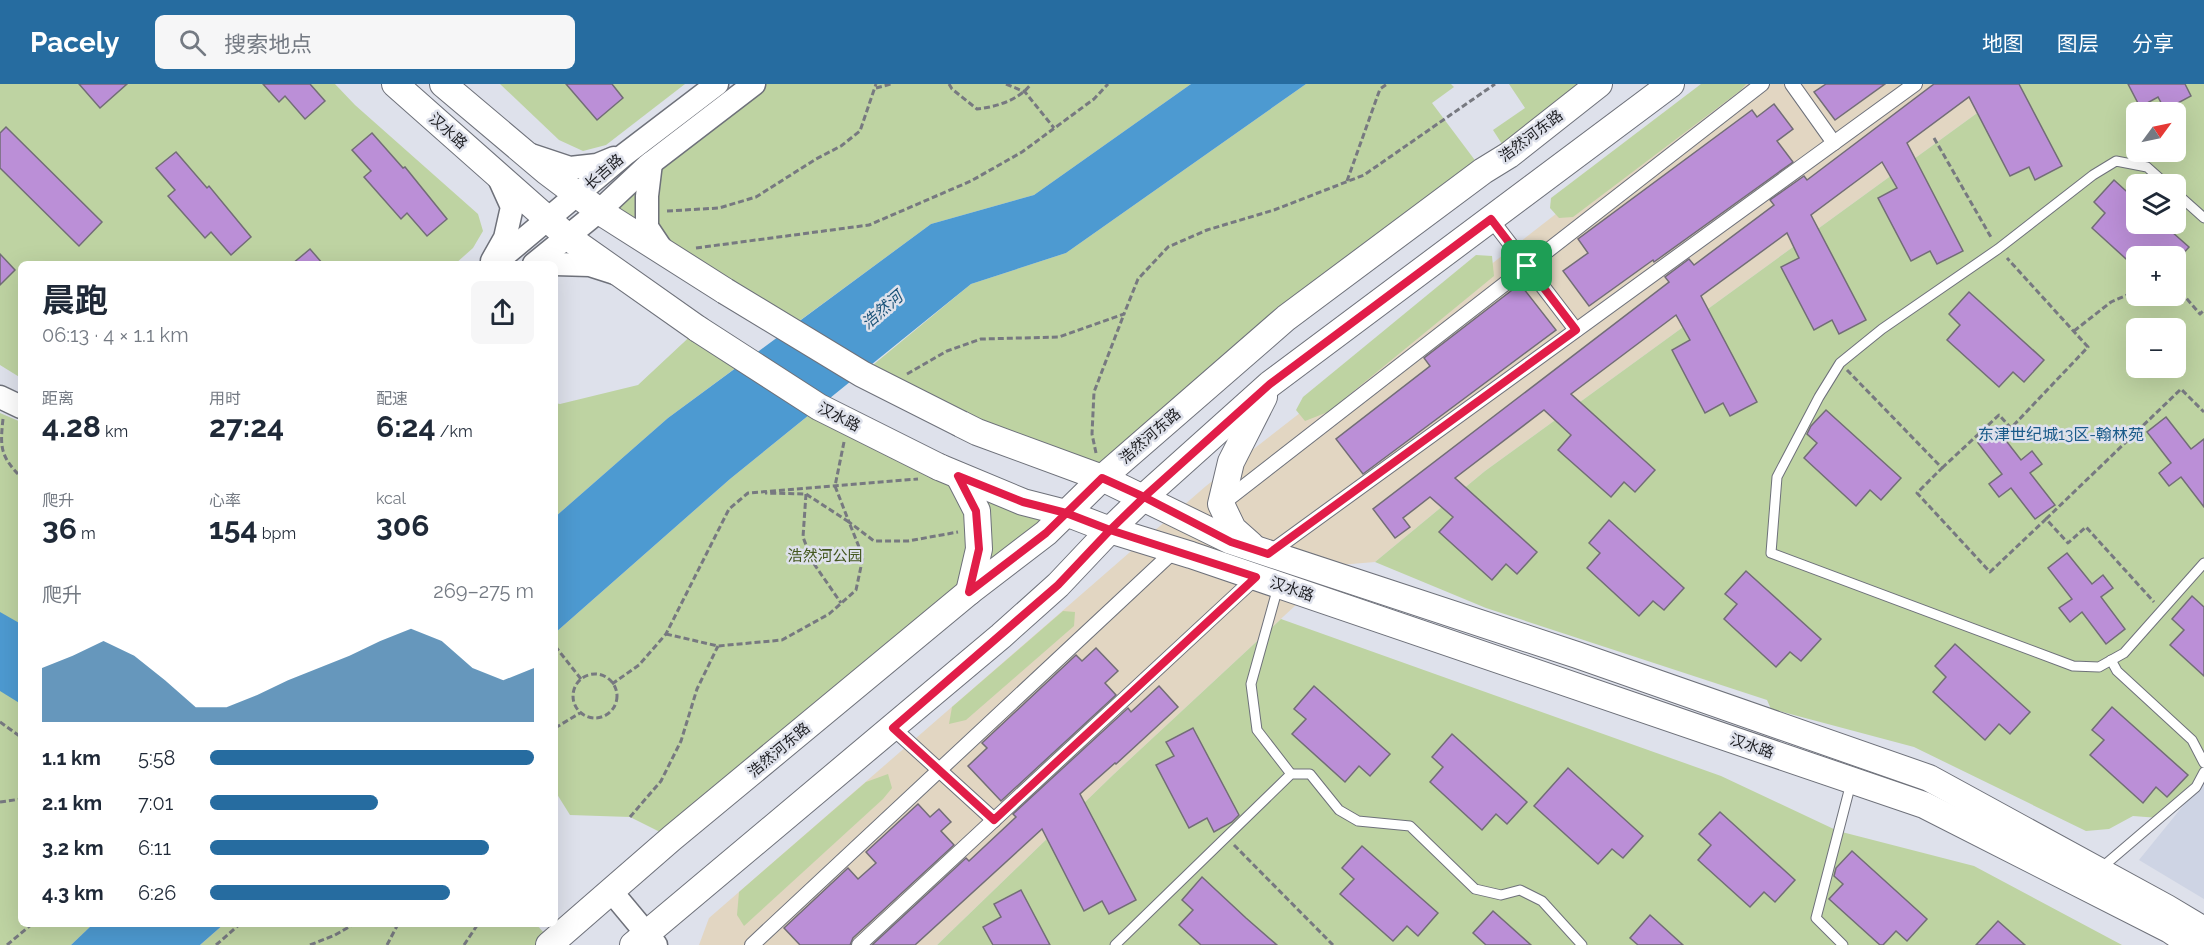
<!DOCTYPE html>
<html lang="zh">
<meta charset="utf-8">
<style>
:root{--surface:#fff;--page:#f6f6f7;--text:#1f2937;--muted:#747a83;--accent:#266ca0}
body{margin:0;font-family:Raleway,"Noto Sans SC",sans-serif;background:var(--page);color:var(--text);height:100vh;display:flex;flex-direction:column;font-size:22px;white-space:nowrap}
*{box-sizing:border-box;margin:0}
p{font-size:20px;color:var(--muted)}
.icon{flex:none;width:33px;height:33px;fill:none;stroke:currentColor;stroke-width:2;stroke-linecap:round;stroke-linejoin:round}
.map{position:relative;flex:1;overflow:hidden}
.sheet{position:absolute;left:18px;top:177px;width:540px;height:666px;display:flex;flex-direction:column;background:var(--surface);border-radius:9px;box-shadow:0 6px 24px #0002}
.sheet>*{flex:none}
.needle{width:39px;rotate:57deg}
.tools{position:absolute;left:2126px;top:18px;display:grid;gap:12px}
.tools a{display:grid;place-items:center;width:60px;height:60px;border-radius:9px;background:var(--surface);box-shadow:0 6px 24px #0002;font-size:30px}
.pin{position:absolute;display:grid;place-items:center;width:51px;height:51px;color:#fff;margin:-26px;border-radius:12px;box-shadow:0 3px 9px #0006}
.round{display:grid;place-items:center;flex:none;width:63px;height:63px;border-radius:9px;background:var(--page)}
.overview{display:flex;align-items:center;justify-content:space-between;height:102px;padding:0 24px}
h1{font-size:33px;font-weight:700;line-height:45px}
.stats{display:grid;grid-template-columns:repeat(3,1fr);gap:9px;height:102px;padding:6px 24px}
.stats div{display:grid;align-content:center}
.stats b{font-size:30px;font-weight:700}
.stats small{font-size:16px;font-weight:400}
.stats p{font-size:16px}
.chart{height:168px;padding:12px 24px}
.chart p{display:flex;justify-content:space-between}
.chart svg{width:100%;height:108px;margin-top:6px;fill:var(--accent);opacity:.7}
ul{padding:0 24px;list-style:none;font-size:20px}
li{display:grid;grid-template-columns:96px 72px 1fr;align-items:center;height:45px}
li i{height:15px;border-radius:8px;background:var(--accent)}
header{display:flex;align-items:center;gap:36px;box-sizing:border-box;height:84px;padding:0 30px;background:var(--accent);color:#fff}
header strong{font-size:28px}
nav{display:flex;gap:33px;margin-inline-start:auto;font-size:21px}
.search{width:420px;height:54px;background:var(--page);display:flex;align-items:center;gap:15px;box-sizing:border-box;padding:0 21px;border-radius:9px;color:var(--muted);font-size:22px}
.map>svg:first-child{display:block}
</style>
<header>
<strong>Pacely</strong>
<div class="search"><svg class="icon" aria-label="search" viewBox="0 0 24 24"><circle cx="10" cy="10" r="6"/><path d="M15 15l6 6"/></svg>搜索地点</div>
<nav><a>地图</a><a>图层</a><a>分享</a></nav>
</header>
<div class="map">
<svg width="2204" height="861" viewBox="0 0 2204 861">
<rect width="100%" height="100%" fill="#dee1eb"/>
<polygon fill="#e2d6c2" points="1723,0 2017,0 1485,387 1375,478 1339,481 1114,690 937,861 699,861 709,834 1206,402"/>
<polygon fill="#ced4e4" points="2204,696 2204,815 2139,776"/>
<g fill="#bed3a2" fill-rule="evenodd">
<polygon points="0,0 335,0 355,21 478,130 483,147 473,164 455,180 21,180 21,294 0,281"/>
<polygon points="500,0 685,0 606,61 583,67 559,56"/>
<polygon points="754,0 1191,0 1034,111 931,140 787,246 599,127"/>
<polygon points="1306,0 1451,0 1454,3 1432,19 1483,87 1102,394 862,290 971,200 1066,169"/>
<polygon points="1509,0 1599,0 1509,71 1493,46 1525,24"/>
<polygon points="1701,0 1746,0 1741,6 1573,133 1559,134 1550,124 1551,114"/>
<path d="M2017,0H2204V688L2196,703L2159,734L2133,732L2109,745L2086,747L1914,663L1771,625L1767,616L1486,524L1375,478L1485,387ZM2136,28H2175V68H2136ZM2136,100H2175V140H2136ZM2136,172H2175V212H2136ZM2136,244H2175V284H2136Z"/>
<polygon points="1476,171 1492,172 1494,192 1328,328 1305,337 1296,326 1303,313"/>
<polygon points="698,245 745,277 668,334 555,433 555,319 560,320 638,301"/>
<polygon points="819,323 1066,429 672,754 630,733 570,731 555,707 555,549 730,395"/>
<polygon points="0,329 21,338 21,840 93,840 71,861 0,861"/>
<polygon points="1063,527 1075,528 1074,542 966,636 949,640 952,623"/>
<polygon points="1281,535 1721,692 1838,747 1974,782 2122,861 937,861 1114,690"/>
<polygon points="888,690 892,704 883,715 744,842 737,831 739,808 866,698"/>
<polygon points="224,840 536,840 552,858 549,861 200,861"/>
</g>
<g fill="#4d9ad1">
<polygon points="1191,0 1306,0 1066,169 971,200 730,395 555,549 555,433 668,334 931,140 1034,111"/>
<polygon points="0,528 21,540 21,620 0,607"/>
<polygon points="93,840 224,840 200,861 71,861"/>
</g>
<g fill="#bb8fd7" stroke="#726d76" stroke-width="1.5">
<polygon points="79,0 127,0 100,24"/>
<polygon points="263,0 310,0 325,17 305,35 285,12 279,18"/>
<polygon points="566,0 612,0 623,14 597,36"/>
<polygon points="1826,0 1885,0 1835,36 1814,8"/>
<polygon points="1934,0 2019,0 2062,82 2035,96 2029,83 2010,92 1969,13 1907,59 1963,167 1937,180 1930,167 1911,177 1878,114 1897,104 1882,78 1811,131 1866,236 1839,250 1832,236 1814,246 1781,183 1799,174 1787,149 1701,212 1757,318 1730,332 1723,319 1705,329 1672,266 1690,256 1676,231 1571,310 1655,386 1635,408 1624,398 1611,413 1558,366 1571,351 1544,326 1455,394 1537,468 1517,490 1506,480 1492,496 1439,448 1453,433 1430,413 1403,434 1410,443 1395,454 1373,425 1669,198 1665,193 1689,175 1694,181 1774,121 1770,116 1804,92 1807,96"/>
<polygon points="2128,0 2185,0 2191,12 2165,26 2158,13 2140,23"/>
<polygon points="1774,20 1793,45 1777,57 1793,78 1654,178 1653,176 1589,222 1563,187 1588,169 1578,155 1752,26 1757,33"/>
<polygon points="6,43 102,138 79,162 0,84 0,49"/>
<polygon points="372,49 403,84 405,83 447,135 427,152 407,129 401,135 364,93 371,87 352,66"/>
<polygon points="176,68 207,104 209,102 251,153 231,171 211,148 205,154 168,112 175,106 156,84"/>
<polygon points="2114,96 2136,116 2136,140 2142,140 2149,146 2156,140 2163,140 2189,163 2181,172 2136,172 2136,184 2092,144 2105,129 2094,118"/>
<polygon points="310,165 323,180 292,180"/>
<polygon points="0,170 15,186 0,201"/>
<polygon points="1520,200 1556,246 1363,390 1336,355 1430,282 1424,274"/>
<polygon points="1969,208 2044,276 2024,298 2013,288 1999,303 1947,256 1960,241 1949,230"/>
<polygon points="1826,326 1901,394 1881,416 1870,406 1856,422 1804,374 1817,359 1807,350 1811,342"/>
<polygon points="2166,333 2191,365 2204,355 2204,423 2181,393 2169,402 2159,389 2171,379 2147,348"/>
<polygon points="1997,345 2021,376 2032,367 2042,380 2030,389 2055,421 2035,435 2011,404 1999,413 1989,400 2002,390 1978,359"/>
<polygon points="1609,436 1684,504 1664,526 1653,517 1639,532 1587,484 1600,469 1589,459"/>
<polygon points="2067,469 2092,500 2103,491 2113,504 2101,513 2125,545 2106,560 2082,528 2070,538 2059,524 2072,515 2048,484"/>
<polygon points="1746,487 1821,555 1801,577 1790,568 1776,583 1724,535 1737,520 1725,510"/>
<polygon points="2192,512 2204,523 2204,592 2170,561 2184,546 2172,535"/>
<polygon points="1955,560 2030,628 2010,650 1999,640 1985,656 1933,608 1946,593 1935,582"/>
<polygon points="1096,564 1118,587 1105,599 1116,611 1001,717 968,682 987,664 982,659 1076,571 1082,577"/>
<polygon points="1159,602 1178,623 1116,680 1115,679 1080,710 1136,816 1109,830 1102,817 1084,827 1042,745 915,861 872,861 966,774 969,777 1016,733 1013,730 1128,624 1131,628"/>
<polygon points="1314,602 1390,670 1370,692 1359,682 1345,698 1292,650 1306,635 1294,625"/>
<polygon points="2112,623 2188,691 2167,713 2156,703 2143,719 2090,671 2104,656 2092,646"/>
<polygon points="1193,644 1239,731 1232,738 1214,748 1207,734 1189,744 1156,681 1174,672 1166,658"/>
<polygon points="1452,650 1527,718 1507,740 1496,730 1482,746 1430,698 1443,683 1432,673"/>
<polygon points="1568,684 1643,752 1623,774 1612,765 1598,780 1534,722"/>
<polygon points="918,720 930,733 939,725 951,738 941,747 954,761 853,854 850,861 800,861 784,844 848,784 858,795 876,779 866,768"/>
<polygon points="1720,728 1795,796 1775,818 1764,808 1750,823 1698,776 1711,761 1699,750"/>
<polygon points="1362,762 1438,829 1418,852 1407,842 1393,857 1340,810 1354,795 1342,784"/>
<polygon points="1852,767 1927,835 1907,857 1896,847 1883,861 1880,861 1829,815 1843,800 1834,792 1836,784"/>
<polygon points="1202,793 1246,834 1277,861 1201,861 1179,841 1193,826 1182,816"/>
<polygon points="1021,806 1050,861 993,861 983,843 1001,833 994,820"/>
<polygon points="1493,827 1531,861 1486,861 1473,849"/>
<polygon points="1650,831 1683,861 1638,861 1630,854"/>
<polygon points="1998,837 2025,861 1976,861"/>
</g>
<g fill="none" stroke-linecap="round" stroke-linejoin="round">
<g stroke="#6e717a" stroke-width="11">
<g id="service">
<polyline points="2166,100 2147,83 2116,77 2093,91 1998,165 1882,245 1840,279 1819,313 1777,393 1771,469 2073,582 2099,583 2124,569 2204,479"/>
<polyline points="2175,108 2204,134"/>
<polyline points="1278,503 1251,600 1257,646 1291,690"/>
<polyline points="2111,576 2117,587 2192,656 2204,679"/>
<polyline points="2100,785 2196,703 2204,688"/>
<polyline points="1115,861 1291,690 1310,690 1339,726 1358,737 1410,742 1475,805 1501,811 1520,806 1542,817 1582,861"/>
<polyline points="1843,861 1816,834 1851,699"/>
</g>
</g>
<g stroke="#6e717a" stroke-width="16">
<g id="pedestrian">
<polyline points="1792,0 1834,59"/>
<polyline points="1491,135 1576,246"/>
<polyline points="1223,419 1762,0"/>
<polyline points="1268,470 1915,0"/>
<polyline points="893,644 994,736"/>
<polyline points="752,861 1175,466"/>
<polyline points="859,861 1256,493"/>
</g>
</g>
<g stroke="#6e717a" stroke-width="25">
<g id="tertiary">
<polyline points="531,71 570,84 597,81 614,74"/>
<polyline points="651,79 647,112 647,143 663,167"/>
<polyline points="492,177 505,154 512,123 498,92"/>
<polyline points="494,180 624,71 717,0"/>
<polyline points="534,180 599,127 647,82 754,0"/>
<polyline points="555,180 590,181 615,189"/>
<polyline points="0,313 21,323"/>
<polyline points="611,807 656,861"/>
</g>
</g>
<g stroke="#6e717a" stroke-width="28">
<g id="secondary">
<polyline points="395,0 569,154 698,245"/>
<polyline points="443,0 546,87 599,127 725,207"/>
<polyline points="961,340 977,348 1102,394 1231,457 1577,571 1929,694 2167,824 2204,846"/>
<polyline points="939,383 1023,418 1066,429 1110,446 1191,471 1924,721 2170,846 2192,861"/>
<polyline points="959,392 977,427 979,465 969,508"/>
<polyline points="1251,461 1233,445 1221,420 1231,378 1264,313"/>
<polyline points="549,861 672,754 969,508 1046,449 1102,394 1286,234 1483,87 1509,71 1599,0"/>
<polyline points="633,861 1001,552 1058,501 1110,446 1144,413 1270,300 1671,0"/>
</g>
</g>
<g stroke="#777980" stroke-width="3" stroke-dasharray="6 3" stroke-linecap="butt">
<path d="M949,0L952,5L977,25C996,23 1019,16 1031,0"/>
<polyline points="1006,0 1025,8 1054,44"/>
<polyline points="876,4 891,0"/>
<polyline points="1934,54 1992,155"/>
<polyline points="1347,97 1380,5 1387,0"/>
<polyline points="667,127 719,124 756,113 816,75 841,62 860,47 876,0"/>
<polyline points="696,164 869,141 971,97 1022,68 1094,15 1108,0"/>
<polyline points="2175,201 2200,230 2204,226"/>
<polyline points="2074,247 2111,218 2136,207"/>
<polyline points="1847,286 1942,384 1917,409 1990,488 2046,435 2068,459 2086,443 2154,518"/>
<polyline points="907,290 947,267 981,255 1059,253 1124,230 1138,195 1168,163 1207,146 1274,126 1364,91 1495,0"/>
<path d="M3,335C0,363 0,372 21,393"/>
<polyline points="844,358 835,402 849,438 874,457 908,457 958,448"/>
<polyline points="1096,369 1092,350 1094,308 1124,230"/>
<polyline points="1942,384 1999,331 2011,344 2088,263 2007,174"/>
<polyline points="806,410 803,453 812,477 841,519"/>
<polyline points="2046,435 2181,305 2204,328"/>
<polyline points="666,550 718,562 782,556 829,530 856,506 863,473 849,438 806,410 765,409"/>
<polyline points="555,562 581,595"/>
<circle cx="595" cy="612" r="22"/>
<polyline points="612,600 639,581 666,550 729,425 748,409 918,395"/>
<polyline points="0,638 21,653"/>
<polyline points="555,644 580,629"/>
<polyline points="0,718 21,715"/>
<polyline points="630,733 661,697 681,657 697,605 718,562"/>
<polyline points="1234,761 1333,861"/>
<polyline points="7,861 32,840"/>
<polyline points="216,861 240,840"/>
<polyline points="310,861 335,851 354,840"/>
<polyline points="387,861 398,840"/>
<polyline points="464,861 478,840"/>
</g>
<use href="#service" stroke="#fff" stroke-width="9"/>
<use href="#pedestrian" stroke="#fff" stroke-width="14"/>
<use href="#tertiary" stroke="#fff" stroke-width="22"/>
<use href="#secondary" stroke="#fff" stroke-width="26"/>
<g stroke="#6e717a" stroke-width="28" stroke-linecap="butt">
<g id="secondary-bridge">
<polyline points="725,207 862,290 961,340"/>
<polyline points="698,245 819,323 939,383"/>
</g>
</g>
<use href="#secondary-bridge" stroke="#fff" stroke-width="26"/>
</g>
<g fill="none" stroke-linecap="round" stroke-linejoin="round">
<g stroke="#fff" stroke-width="12">
<polyline id="route" points="1527,182 1491,135 1270,300 1144,413 1102,394 1046,449 969,508 979,465 976,427 958,392 1023,418 1066,429 1110,446 1058,501 893,644 994,736 1256,493 1110,446 1144,413 1231,458 1268,470 1576,246 1527,182"/>
</g>
<use href="#route" stroke="#e11d48" stroke-width="8"/>
</g>
<g text-anchor="middle" dominant-baseline="central" stroke-width="5" stroke-linejoin="round" paint-order="stroke">
<g font-size="15" fill="#1e1f23" stroke="#dee1eb">
<text transform="translate(448 47) rotate(42)">汉水路</text>
<text transform="translate(1531 52) rotate(-37)">浩然河东路</text>
<text transform="translate(604 88) rotate(-41)">长吉路</text>
<text transform="translate(839 333) rotate(27)">汉水路</text>
<text transform="translate(1150 352) rotate(-41)">浩然河东路</text>
<text transform="translate(1292 505) rotate(19)">汉水路</text>
<text transform="translate(1752 662) rotate(19)">汉水路</text>
<text transform="translate(779 666) rotate(-40)">浩然河东路</text>
</g>
<g font-size="15" fill="#44571f" stroke="#dee1eb">
<text x="825" y="472">浩然河公园</text>
</g>
<g font-size="16" font-style="italic" fill="#1b5379" stroke="#dee1eb">
<text transform="translate(882 226) rotate(-41)">浩然河</text>
</g>
<g font-size="16" fill="#195a89" stroke="#dee1eb">
<text x="2061" y="350">东津世纪城13区-翰林苑</text>
</g>
</g>
</svg>
<div class="tools">
<a><svg class="needle" viewBox="-14 -14 28 28"><path d="M0-13l5 13h-10z" fill="#e53935"/><path d="M0 13l5-13h-10z" fill="#747a83"/></svg></a>
<a><svg class="icon" aria-label="layers" viewBox="0 0 24 24"><path d="M12 4l9 5-9 5-9-5zM3 14l9 5 9-5"/></svg></a>
<a>+</a>
<a>−</a>
</div>
<div class="pin" style="left:1527px;top:182px;background:#1e9e55"><svg class="icon" aria-label="arrive" viewBox="0 0 24 24"><path d="M6 21V4h12l-3 4 3 4H6"/></svg></div>
<section class="sheet">
<div class="overview"><div><h1>晨跑</h1><p>06:13 · 4 × 1.1 km</p></div><a class="round"><svg class="icon" aria-label="share" viewBox="0 0 24 24"><path d="M12 15V3M7 8l5-5 5 5M5 13v7h14v-7"/></svg></a></div>
<div class="stats">
<div><p>距离</p><b>4.28<small> km</small></b></div>
<div><p>用时</p><b>27:24</b></div>
<div><p>配速</p><b>6:24<small> /km</small></b></div>
</div>
<div class="stats">
<div><p>爬升</p><b>36<small> m</small></b></div>
<div><p>心率</p><b>154<small> bpm</small></b></div>
<div><p>kcal</p><b>306</b></div>
</div>
<div class="chart"><p><span>爬升</span>269–275 m</p>
<svg viewBox="0 0 160 44" preserveAspectRatio="none"><path d="M0 44V22L10 17L20 11L30 17L40 27L50 38L60 38L70 33L80 27L90 22L100 17L110 11L120 6L130 11L140 22L150 27L160 22V44z"/></svg>
</div>
<ul>
<li><b>1.1 km</b>5:58<i style="width:100%"></i></li>
<li><b>2.1 km</b>7:01<i style="width:52%"></i></li>
<li><b>3.2 km</b>6:11<i style="width:86%"></i></li>
<li><b>4.3 km</b>6:26<i style="width:74%"></i></li>
</ul>
</section>
</div>
